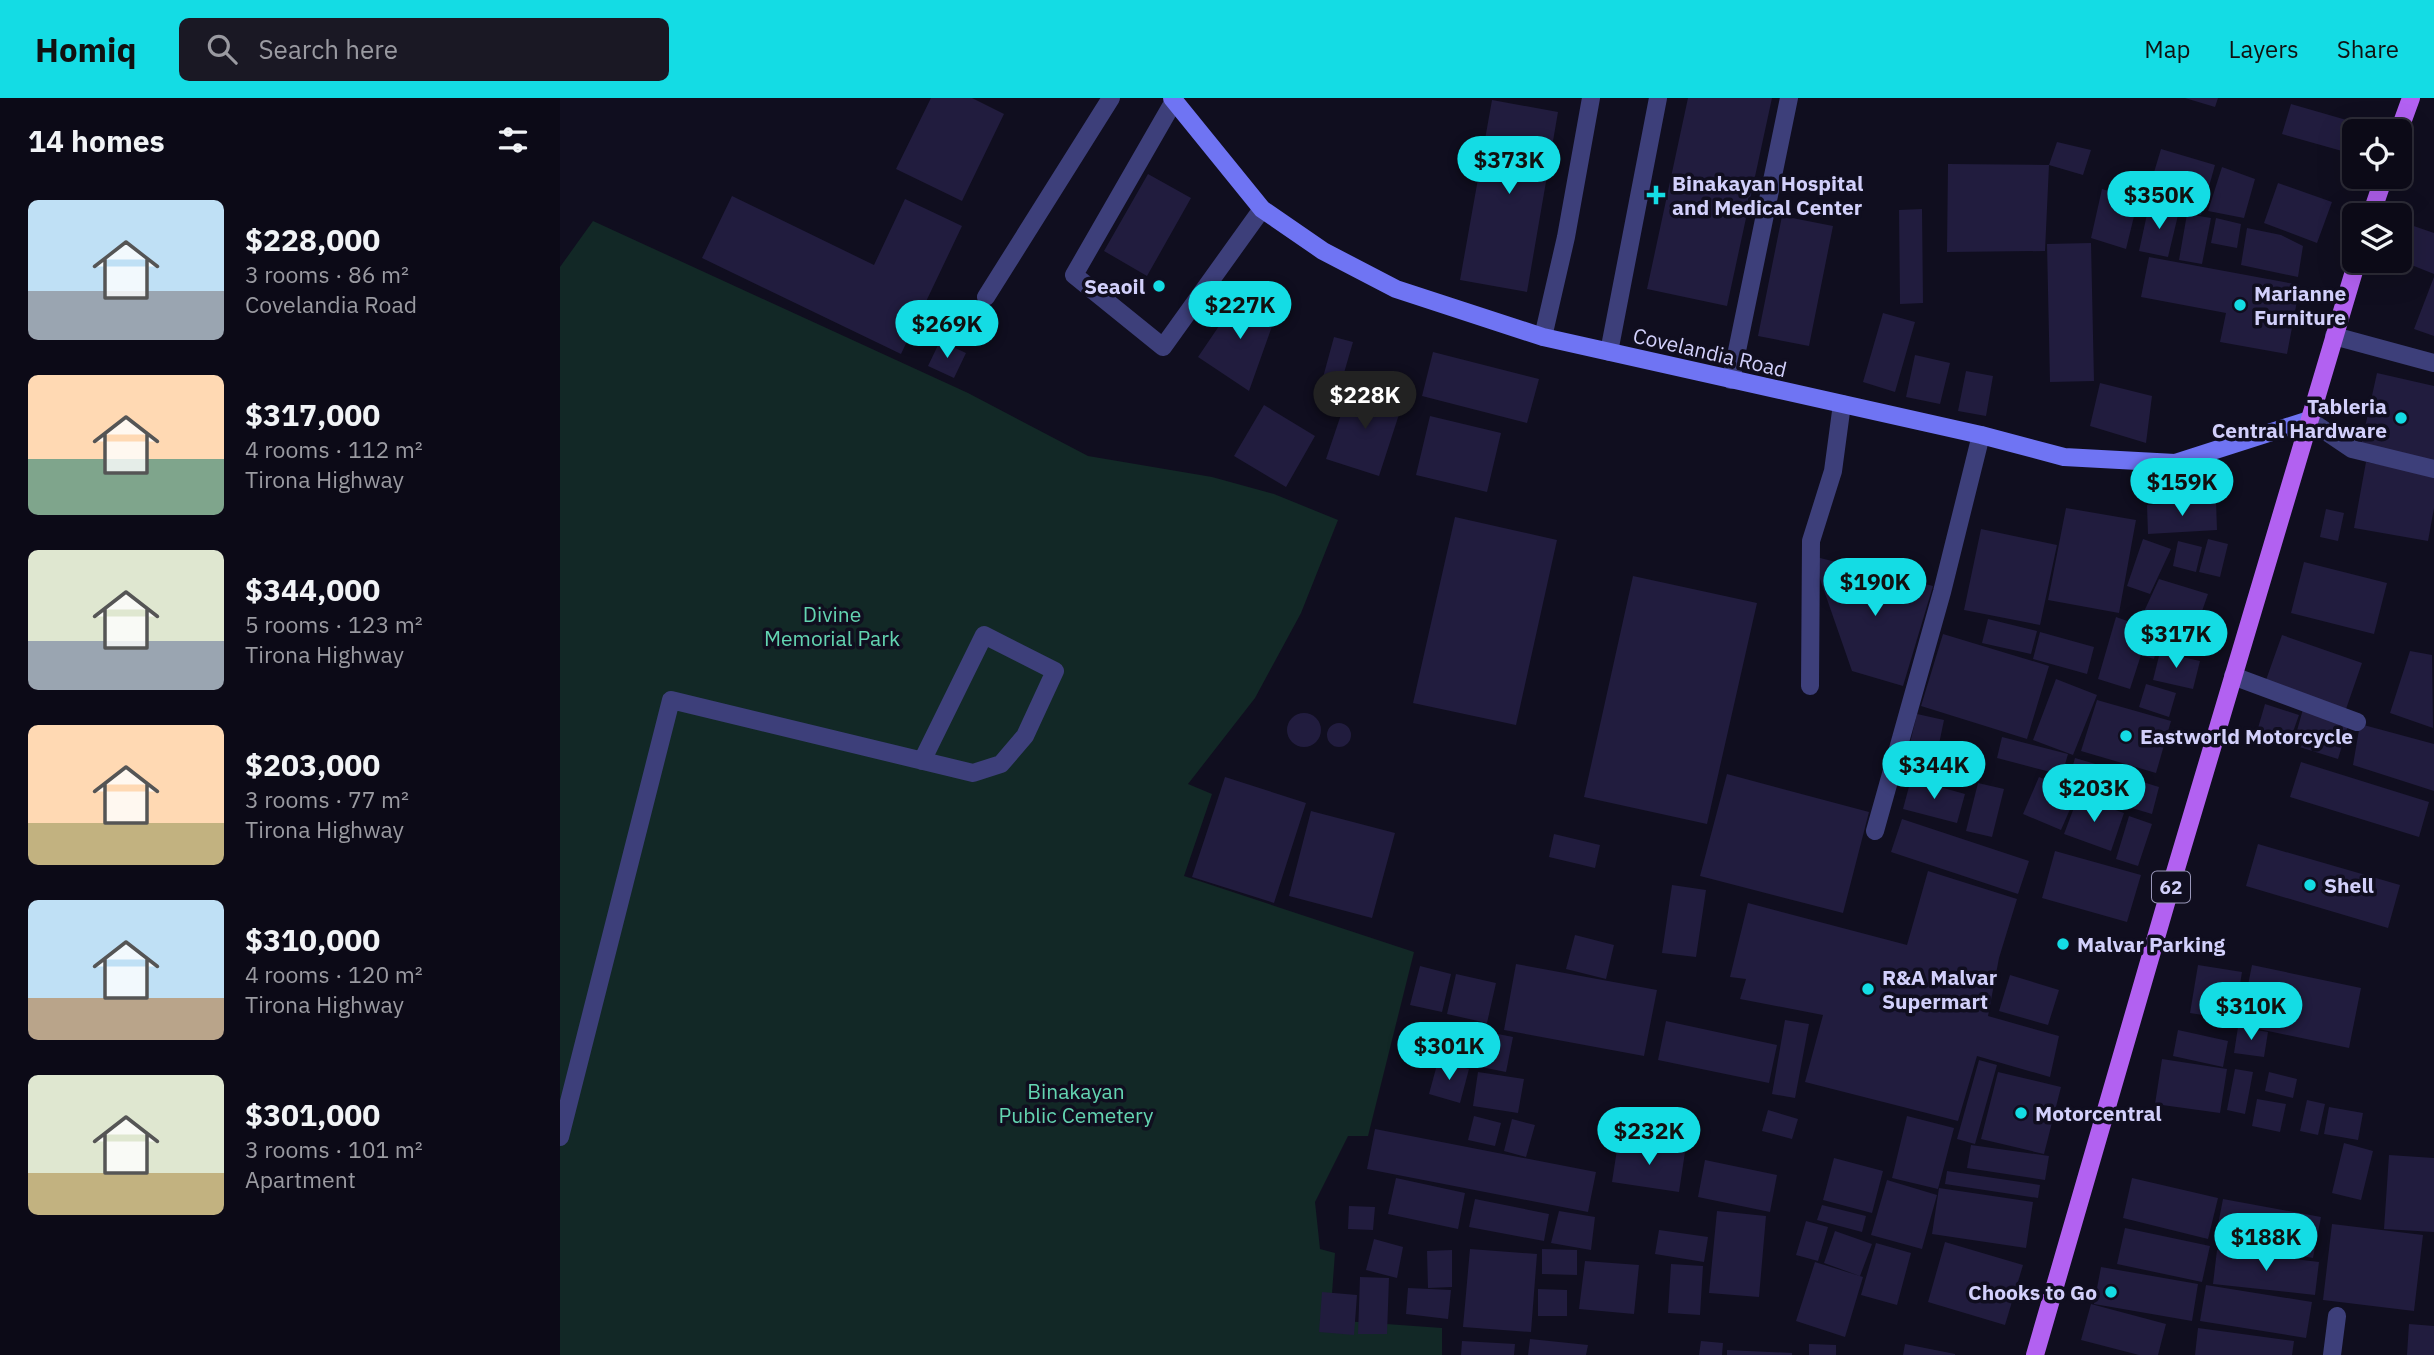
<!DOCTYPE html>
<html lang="en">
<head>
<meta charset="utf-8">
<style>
  :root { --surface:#0c0a17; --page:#1a1824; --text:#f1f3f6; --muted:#9a9aa1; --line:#2c2b36; --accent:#14dce4 }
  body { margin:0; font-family:"IBM Plex Sans",sans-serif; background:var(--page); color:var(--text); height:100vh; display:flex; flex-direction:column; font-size:26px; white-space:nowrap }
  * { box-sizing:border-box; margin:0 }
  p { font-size:23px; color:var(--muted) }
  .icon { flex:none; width:38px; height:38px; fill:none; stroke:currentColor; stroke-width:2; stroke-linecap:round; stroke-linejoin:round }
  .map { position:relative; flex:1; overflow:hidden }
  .side { display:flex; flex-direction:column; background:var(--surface); width:560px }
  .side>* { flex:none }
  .controls { position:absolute; left:1782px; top:21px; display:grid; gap:14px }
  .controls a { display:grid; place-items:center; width:70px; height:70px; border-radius:10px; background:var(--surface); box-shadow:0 7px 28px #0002,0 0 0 2px var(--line); font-size:35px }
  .price { position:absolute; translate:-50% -60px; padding:0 16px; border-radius:24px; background:var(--accent); color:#111; font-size:23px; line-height:46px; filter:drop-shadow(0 2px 4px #0008) }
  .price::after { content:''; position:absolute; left:50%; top:42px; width:21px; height:16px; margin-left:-10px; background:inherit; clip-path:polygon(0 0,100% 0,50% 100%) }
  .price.current { background:#222; color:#fff }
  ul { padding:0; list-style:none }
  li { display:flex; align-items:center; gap:21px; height:175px; padding:0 28px }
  li span { display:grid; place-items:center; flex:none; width:196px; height:140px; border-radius:10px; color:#555 }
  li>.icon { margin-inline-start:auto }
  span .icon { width:84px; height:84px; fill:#fffc; stroke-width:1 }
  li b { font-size:30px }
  h2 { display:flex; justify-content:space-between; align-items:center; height:84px; padding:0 28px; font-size:30px }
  header { display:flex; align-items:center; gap:42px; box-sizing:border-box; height:98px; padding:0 35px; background:var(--accent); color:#111 }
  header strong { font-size:33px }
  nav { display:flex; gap:38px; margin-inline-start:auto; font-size:24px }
  .search { width:490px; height:63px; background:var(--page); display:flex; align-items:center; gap:18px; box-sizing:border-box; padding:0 24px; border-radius:10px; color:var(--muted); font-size:26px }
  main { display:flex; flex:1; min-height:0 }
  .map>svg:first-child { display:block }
</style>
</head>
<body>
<header>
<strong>Homiq</strong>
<div class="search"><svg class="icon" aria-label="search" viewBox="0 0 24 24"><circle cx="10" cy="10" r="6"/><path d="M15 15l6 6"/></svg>Search here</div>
<nav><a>Map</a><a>Layers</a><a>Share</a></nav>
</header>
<main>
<section class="side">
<h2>14 homes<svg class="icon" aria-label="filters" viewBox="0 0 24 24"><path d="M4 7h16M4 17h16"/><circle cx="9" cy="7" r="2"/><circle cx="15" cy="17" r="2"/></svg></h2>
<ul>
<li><span style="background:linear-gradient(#bfe0f5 65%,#9aa5b1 0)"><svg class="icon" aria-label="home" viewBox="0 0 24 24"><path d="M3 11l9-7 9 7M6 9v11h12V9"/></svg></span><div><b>$228,000</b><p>3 rooms · 86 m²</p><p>Covelandia Road</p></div></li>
<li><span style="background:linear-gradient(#ffd9b3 60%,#7fa58c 0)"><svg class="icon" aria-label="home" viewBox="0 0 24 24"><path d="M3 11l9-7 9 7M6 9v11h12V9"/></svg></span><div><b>$317,000</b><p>4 rooms · 112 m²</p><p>Tirona Highway</p></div></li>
<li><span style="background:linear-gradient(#dfe7d0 65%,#9aa5b1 0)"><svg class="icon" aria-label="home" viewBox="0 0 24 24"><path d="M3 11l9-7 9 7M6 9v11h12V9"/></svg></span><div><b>$344,000</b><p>5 rooms · 123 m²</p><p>Tirona Highway</p></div></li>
<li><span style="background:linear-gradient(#ffd9b3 70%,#c2b280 0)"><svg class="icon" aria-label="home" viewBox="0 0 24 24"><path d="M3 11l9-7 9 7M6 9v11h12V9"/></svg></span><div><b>$203,000</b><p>3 rooms · 77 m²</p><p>Tirona Highway</p></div></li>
<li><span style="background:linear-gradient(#bfe0f5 70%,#b9a48a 0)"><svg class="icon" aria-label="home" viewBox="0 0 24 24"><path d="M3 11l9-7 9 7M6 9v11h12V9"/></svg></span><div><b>$310,000</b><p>4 rooms · 120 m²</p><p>Tirona Highway</p></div></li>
<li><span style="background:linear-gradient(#dfe7d0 70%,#c2b280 0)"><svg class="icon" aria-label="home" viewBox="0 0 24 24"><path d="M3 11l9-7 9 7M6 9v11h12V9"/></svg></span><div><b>$301,000</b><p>3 rooms · 101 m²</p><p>Apartment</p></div></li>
</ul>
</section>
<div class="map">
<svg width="1874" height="1257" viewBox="0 0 1874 1257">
  <rect width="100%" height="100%" fill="#100e1f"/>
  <path fill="#122826" d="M33 123 408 295 528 358 652 379 714 396 778 422 741 515 695 600 628 686 652 696 624 778 854 854 808 1038H788L755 1104 760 1151 775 1155 770 1222 882 1230V1257H0V169Z"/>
  <path fill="#211c3e" d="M371 0H412L444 16 402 103 336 71Z
    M1128 0H1212L1167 208 1087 191Z
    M1625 0H1658L1655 9Z
    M932 2 998 14 967 194 900 182Z
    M1731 6 1790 23 1782 53 1722 36Z
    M1497 44 1531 52 1523 77 1489 67Z
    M1601 51 1655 67 1641 117 1586 101Z
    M1388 66 1489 67 1485 153 1387 154Z
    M1662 69 1695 81 1684 120 1648 113Z
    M588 76 631 100 587 178 544 153Z
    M1718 85 1772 104 1757 145 1704 125Z
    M1542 91 1578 102 1566 151 1531 140Z
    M172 98 314 167 345 101 402 128 341 256 142 160Z
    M1589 107 1619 113 1608 159 1579 153Z
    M1362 111 1363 205 1340 206 1339 112Z
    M1627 116 1651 120 1642 166 1619 162Z
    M1222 118 1273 128 1249 248 1198 238Z
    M1656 120 1681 126 1677 150 1651 145Z
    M1845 125 1874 135V176L1839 162V143Z
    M1687 130 1721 137 1743 148 1738 179 1681 167Z
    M1531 145 1534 283 1490 284 1487 146Z
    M1589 159 1740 187 1727 256 1660 244 1666 215 1581 199Z
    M1874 179V238L1854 231Z
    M682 194 716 217 689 293 638 259Z
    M1323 215 1355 224 1335 294 1303 284Z
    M774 239 793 244 777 299 759 294Z
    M380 243 406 255 394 280 368 268Z
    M873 254 979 281 967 325 862 298Z
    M1355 257 1390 265 1380 306 1346 299Z
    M1406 273 1433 278 1426 318 1398 313Z
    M1817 275 1874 288V368L1800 352Z
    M1540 285 1592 298 1586 345 1530 328Z
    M791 287 843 304 819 378 766 361Z
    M704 307 755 338 726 389 674 358Z
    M870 318 941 335 927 394 856 377Z
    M1806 364 1874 377V410L1868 443 1794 430Z
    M1656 403 1657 432 1588 436 1587 407Z
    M1506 410 1576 422 1559 515 1488 502Z
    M1766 411 1784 415 1778 443 1760 439Z
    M895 419 997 442 956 627 853 605Z
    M1421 431 1497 447 1480 527 1404 512Z
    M1583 441 1611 451 1590 496 1567 488Z
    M1648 441 1668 446 1660 479 1639 474Z
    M1618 443 1642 449 1636 474 1613 468Z
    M1252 458 1373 488 1343 588 1292 573Z
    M1744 464 1827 485 1814 536 1731 515Z
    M1073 478 1197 505 1147 726 1024 699Z
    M1599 481 1648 496 1633 539 1581 520Z
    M1556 519 1601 535 1594 561 1581 557 1570 591 1538 581Z
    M1428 521 1477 533 1471 556 1422 545Z
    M1480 534 1534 549 1527 576 1473 561Z
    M1383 536 1489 568 1467 641 1361 608Z
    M1722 537 1802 565 1786 611 1706 582Z
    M1850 553 1872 557 1873 630 1830 615Z
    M1600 554 1640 563 1633 591 1593 582Z
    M1496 581 1537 597 1513 657 1473 642Z
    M1586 586 1616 595 1609 619 1579 609Z
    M1537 602 1611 623 1596 675 1521 653Z
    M1705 606 1739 617 1728 648 1696 637Z
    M1743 611 1789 625 1778 661 1733 647Z
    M727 632a17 17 0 1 1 34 0a17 17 0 1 1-34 0Z
    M1357 616 1384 622 1378 651 1350 645Z
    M767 637a12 12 0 1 1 24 0a12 12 0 1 1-24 0Z
    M1800 626 1874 646V693L1793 667Z
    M1442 639 1508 656 1502 677 1437 660Z
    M1515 660 1566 675 1557 703 1507 688Z
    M1741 664 1869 704 1859 739 1730 699Z
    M1167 676 1309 714 1283 815 1140 778Z
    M665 679 746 705 714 805 632 779Z
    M1479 679 1517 695 1501 732 1463 716Z
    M1351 681 1405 696 1397 725 1343 711Z
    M1573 681 1599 689 1592 716 1565 708Z
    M1418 685 1444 691 1432 739 1406 733Z
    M1518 699 1564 715 1551 753 1504 736Z
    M751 713 835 735 812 820 729 798Z
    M1569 718 1592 726 1578 768 1556 761Z
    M1342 721 1469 763 1458 796 1331 754Z
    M994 736 1040 747 1035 770 989 759Z
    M1698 746 1840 787 1828 830 1686 788Z
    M1495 753 1581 777 1567 824 1482 800Z
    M1368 773 1457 801 1439 860 1428 918 1499 938 1490 979 1417 958 1398 1023 1245 984 1263 917 1180 901 1186 881 1170 879 1188 805 1347 847Z
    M1112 787 1146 792 1136 859 1102 855Z
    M1015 837 1054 847 1046 881 1006 871Z
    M956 866 1097 892 1084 958 944 932Z
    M1638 867 1682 874 1674 922 1630 915Z
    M1692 867 1801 890 1789 950 1680 927Z
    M860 868 891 876 882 914 850 907Z
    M896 876 936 885 927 925 887 916Z
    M1450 877 1499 892 1488 927 1439 913Z
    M1225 922 1249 926 1235 1000 1212 996Z
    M1106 923 1217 947 1209 985 1098 962Z
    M889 926 925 934 917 968 881 960Z
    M1678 929 1708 934 1704 959 1674 955Z
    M1618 932 1668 943 1663 969 1613 958Z
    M928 934 953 939 946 974 921 969Z
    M1602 961 1667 971 1660 1015 1595 1006Z
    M1419 962 1437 967 1415 1046 1397 1041Z
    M878 963 909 971 900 1005 869 996Z
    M1675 971 1693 974 1685 1016 1667 1012Z
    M918 974 964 981 958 1015 913 1008Z
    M1438 974 1501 989 1484 1056 1421 1041Z
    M1709 974 1737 981 1733 1000 1705 993Z
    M1697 1001 1726 1006 1720 1034 1692 1028Z
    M1747 1002 1765 1006 1758 1037 1740 1033Z
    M1769 1009 1803 1015 1798 1042 1764 1036Z
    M1208 1012 1238 1021 1232 1041 1202 1033Z
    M914 1018 941 1025 935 1048 908 1042Z
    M1347 1018 1394 1030 1378 1091 1332 1080Z
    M952 1021 975 1027 966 1059 944 1053Z
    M815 1031 1036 1074 1028 1114 807 1071Z
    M1058 1045 1125 1054 1119 1094 1052 1084Z
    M1784 1045 1813 1053 1801 1102 1772 1095Z
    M1411 1047 1489 1058 1485 1082 1407 1070Z
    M1829 1057 1874 1060V1134L1824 1131Z
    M1274 1060 1323 1073 1312 1115 1263 1102Z
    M1145 1062 1217 1077 1210 1114 1138 1099Z
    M1387 1073 1480 1087 1478 1100 1385 1086Z
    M836 1080 905 1095 898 1131 828 1116Z
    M1572 1080 1658 1100 1648 1141 1563 1120Z
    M1327 1082 1377 1097 1362 1151 1311 1137Z
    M1379 1090 1473 1104 1466 1150 1372 1136Z
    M915 1101 989 1116 984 1143 909 1129Z
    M1663 1101 1761 1119 1753 1160 1655 1142Z
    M1262 1107 1306 1118 1302 1134 1257 1122Z
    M789 1108 815 1109 813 1132 788 1131Z
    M999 1113 1035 1119 1031 1152 991 1145Z
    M1157 1113 1206 1118 1199 1199 1149 1195Z
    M1246 1123 1268 1129 1258 1163 1236 1157Z
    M1772 1126 1863 1137 1854 1213 1763 1202Z
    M1565 1130 1650 1148 1642 1184 1557 1166Z
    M1099 1132 1148 1139 1144 1164 1095 1156Z
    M1275 1133 1312 1146 1300 1178 1264 1165Z
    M814 1141 843 1149 837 1180 806 1172Z
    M1385 1144 1463 1167 1445 1227 1368 1204Z
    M1316 1145 1351 1155 1337 1207 1301 1197Z
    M910 1151 977 1156 971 1234 903 1229Z
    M982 1151 1017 1152V1177L982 1176Z
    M892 1152V1189L868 1190 867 1153Z
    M1657 1152 1759 1164 1755 1197 1653 1186Z
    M1025 1163 1079 1167 1074 1216 1019 1211Z
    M1255 1164 1303 1179 1285 1239 1236 1223Z
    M1111 1166 1143 1168 1140 1217 1108 1215Z
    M1541 1169 1638 1186 1632 1223 1534 1206Z
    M800 1179 829 1180 827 1236H798Z
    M1646 1187 1752 1204 1746 1240 1640 1223Z
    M848 1190 891 1192 888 1221 846 1216Z
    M978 1191 1007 1192V1218H978Z
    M762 1194 797 1197 794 1237 759 1234Z
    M1531 1206 1606 1226 1598 1257H1579L1521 1242Z
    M1849 1226 1874 1228V1257H1847Z
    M1638 1230 1734 1243 1732 1257H1635Z
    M970 1241 1028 1247 1026 1257H968Z
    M902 1243 955 1246 954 1257H901Z
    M1141 1243 1163 1245 1162 1257H1139Z
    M1249 1246 1276 1247V1257H1249Z
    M1345 1246 1395 1256V1257H1343Z
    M1167 1252 1232 1255V1257H1167Z"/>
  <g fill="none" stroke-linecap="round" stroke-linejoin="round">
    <path stroke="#3d3f7a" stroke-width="18" d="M614 3 514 177 603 249 702 111
      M426 199 551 0
      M983 239 1006 139 1031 0
      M1049 254 1098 0
      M1171 282 1229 0
      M1749 322 1792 351 1874 371
      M1673 578 1797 624
      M1250 588 1251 443 1273 373 1282 306
      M1315 733 1382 494 1421 337
      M0 1039 111 602 413 675 441 666 465 638 495 573 424 537 362 663"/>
    <path stroke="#3d3f7a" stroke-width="18" d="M1774 238 1874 265
      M1772 1257 1777 1218"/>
    <path stroke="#6f74f3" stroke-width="18" d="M612 0 702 111 763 153 836 191 983 239 1421 337 1504 359 1615 365 1749 322"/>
    <path stroke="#b261f1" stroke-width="18" d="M1839 33 1851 0
      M1811 117 1824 79
      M1475 1257 1613 781 1797 163"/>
  </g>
  <g fill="#14dce4" stroke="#100e1f" stroke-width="2.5">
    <path d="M1092.5 86.5h7v7h7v7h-7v7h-7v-7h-7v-7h7z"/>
    <circle cx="599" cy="188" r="7"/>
    <circle cx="1680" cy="207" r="7"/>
    <circle cx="1841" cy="320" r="7"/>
    <circle cx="1566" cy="638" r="7"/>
    <circle cx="1750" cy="787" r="7"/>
    <circle cx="1503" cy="846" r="7"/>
    <circle cx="1308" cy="891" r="7"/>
    <circle cx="1461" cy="1015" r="7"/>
    <circle cx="1551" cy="1194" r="7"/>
  </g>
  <g text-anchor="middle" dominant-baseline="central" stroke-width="7" stroke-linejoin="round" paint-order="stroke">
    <rect fill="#100e1f" stroke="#9896b9" stroke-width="2" x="1592" y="773.5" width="38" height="31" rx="5"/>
    <g font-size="19" font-weight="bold" fill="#d2d0fb">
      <text x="1611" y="789">62</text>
    </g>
    <g font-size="21" font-weight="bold" fill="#d2d0fb" stroke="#100e1f" text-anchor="start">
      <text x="1112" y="85">Binakayan Hospital<tspan x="1112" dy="24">and Medical Center</tspan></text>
      <text x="585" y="188" text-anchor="end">Seaoil</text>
      <text x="1694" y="195">Marianne<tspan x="1694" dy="24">Furniture</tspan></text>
      <text x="1827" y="308" text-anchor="end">Tableria<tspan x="1827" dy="24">Central Hardware</tspan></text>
      <text x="1580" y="638">Eastworld Motorcycle</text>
      <text x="1764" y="787">Shell</text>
      <text x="1517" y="846">Malvar Parking</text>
      <text x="1322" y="879">R&amp;A Malvar<tspan x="1322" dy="24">Supermart</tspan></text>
      <text x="1475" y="1015">Motorcentral</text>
      <text x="1537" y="1194" text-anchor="end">Chooks to Go</text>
    </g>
    <g font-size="21" fill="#d2d0fb" stroke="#100e1f">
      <text transform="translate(1150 254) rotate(13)">Covelandia Road</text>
    </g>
    <g font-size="21" fill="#63d4b1" stroke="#100e1f">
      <text x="272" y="516">Divine<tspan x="272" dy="24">Memorial Park</tspan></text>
      <text x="516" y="993">Binakayan<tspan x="516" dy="24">Public Cemetery</tspan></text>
    </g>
  </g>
</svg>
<div class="controls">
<a><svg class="icon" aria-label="locate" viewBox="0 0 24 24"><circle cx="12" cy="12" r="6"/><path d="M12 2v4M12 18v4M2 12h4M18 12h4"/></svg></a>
<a><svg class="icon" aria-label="layers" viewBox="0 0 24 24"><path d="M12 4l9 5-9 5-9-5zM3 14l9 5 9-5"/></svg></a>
</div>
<b class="price" style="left:949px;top:98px">$373K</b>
<b class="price" style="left:1599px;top:133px">$350K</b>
<b class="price" style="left:680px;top:243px">$227K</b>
<b class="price" style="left:387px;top:262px">$269K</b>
<b class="price current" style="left:805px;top:333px">$228K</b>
<b class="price" style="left:1622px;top:420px">$159K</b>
<b class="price" style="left:1315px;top:520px">$190K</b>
<b class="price" style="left:1616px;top:572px">$317K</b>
<b class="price" style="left:1374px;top:703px">$344K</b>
<b class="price" style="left:1534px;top:726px">$203K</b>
<b class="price" style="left:1691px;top:944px">$310K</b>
<b class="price" style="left:889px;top:984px">$301K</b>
<b class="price" style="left:1089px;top:1069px">$232K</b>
<b class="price" style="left:1706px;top:1175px">$188K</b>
</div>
</main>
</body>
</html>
